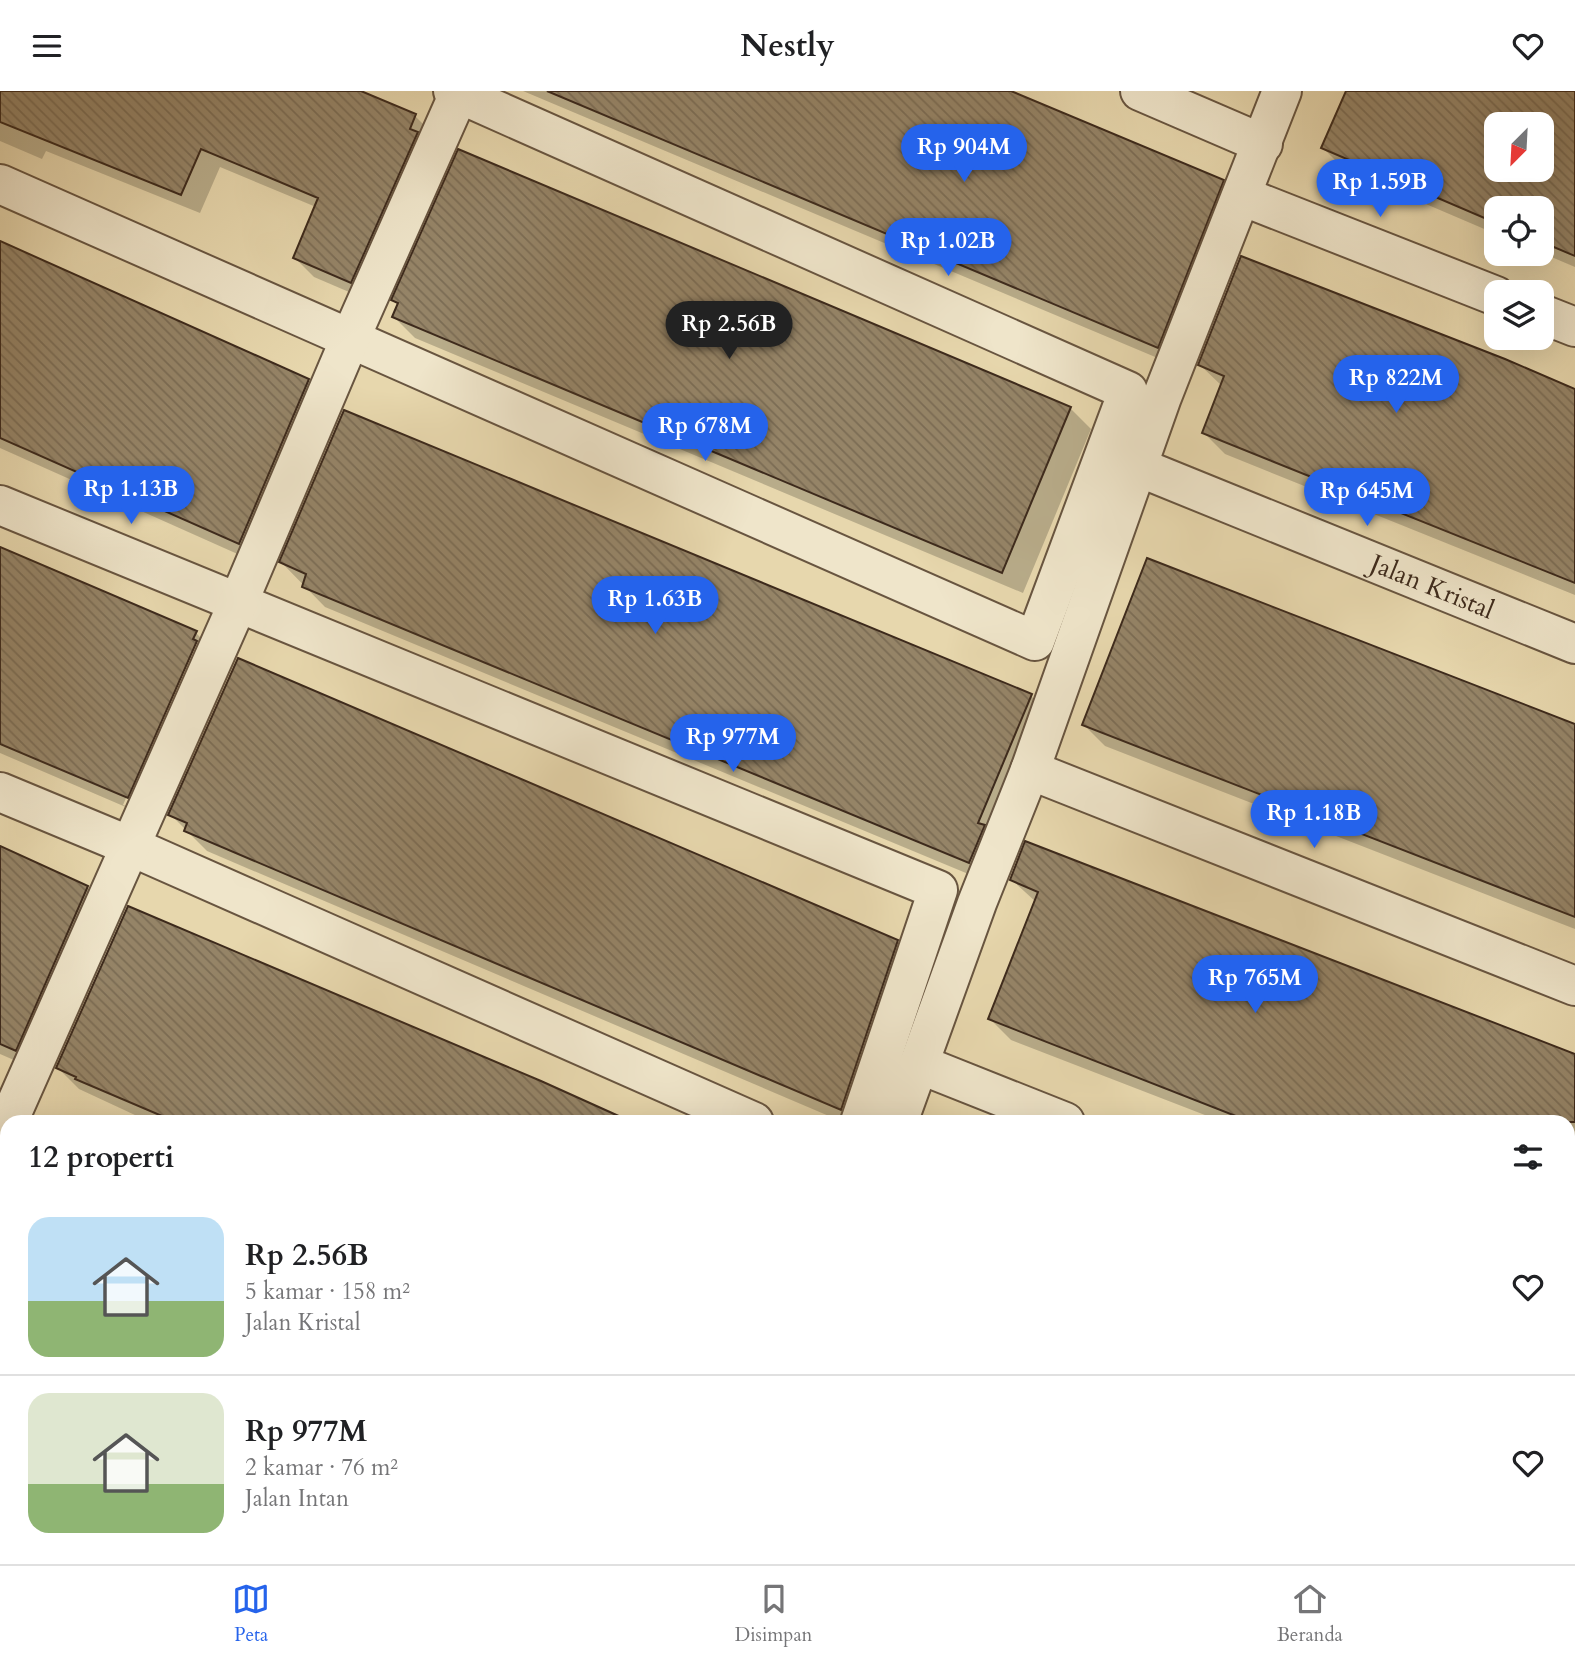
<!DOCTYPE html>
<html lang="id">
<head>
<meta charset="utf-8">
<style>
  :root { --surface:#fff; --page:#f6f6f6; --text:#202124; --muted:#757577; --line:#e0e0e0; --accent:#2563eb }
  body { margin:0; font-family:Cardo,serif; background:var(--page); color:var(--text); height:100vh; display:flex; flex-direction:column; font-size:26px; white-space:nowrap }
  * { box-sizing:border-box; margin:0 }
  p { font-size:23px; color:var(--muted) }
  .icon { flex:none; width:38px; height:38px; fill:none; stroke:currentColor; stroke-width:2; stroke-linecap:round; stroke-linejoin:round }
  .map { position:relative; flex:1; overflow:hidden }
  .details { position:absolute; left:0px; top:1024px; width:1575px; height:450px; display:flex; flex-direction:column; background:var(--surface); border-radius:21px 21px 0 0; box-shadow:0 7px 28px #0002 }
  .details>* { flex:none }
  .needle { width:46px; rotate:204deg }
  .buttons { position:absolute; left:1484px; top:21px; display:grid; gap:14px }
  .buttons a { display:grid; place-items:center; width:70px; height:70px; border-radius:14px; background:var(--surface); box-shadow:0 7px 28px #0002; font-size:35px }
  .price { position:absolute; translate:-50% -60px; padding:0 16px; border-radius:24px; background:var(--accent); color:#fff; font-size:23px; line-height:46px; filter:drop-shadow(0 2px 4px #0008) }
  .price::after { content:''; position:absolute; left:50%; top:42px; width:21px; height:16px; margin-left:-10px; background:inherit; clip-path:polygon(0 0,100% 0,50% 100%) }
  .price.on { background:#222; color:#fff }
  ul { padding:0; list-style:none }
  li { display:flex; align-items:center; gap:21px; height:175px; padding:0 28px }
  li+li { border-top:2px solid var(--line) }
  li span { display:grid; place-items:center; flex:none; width:196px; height:140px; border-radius:21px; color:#555 }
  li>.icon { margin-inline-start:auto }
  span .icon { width:84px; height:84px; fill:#fffc; stroke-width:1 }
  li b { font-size:30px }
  h2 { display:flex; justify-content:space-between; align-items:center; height:84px; padding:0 28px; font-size:30px }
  header { display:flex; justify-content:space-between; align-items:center; height:91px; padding:0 28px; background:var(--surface); font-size:32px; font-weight:700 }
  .dock { display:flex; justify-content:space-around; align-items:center; height:98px; border-top:2px solid var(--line); background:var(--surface); font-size:19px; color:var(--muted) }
  .dock a { display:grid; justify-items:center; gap:4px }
  .dock .on { color:var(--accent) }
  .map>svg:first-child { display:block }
</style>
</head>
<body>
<header><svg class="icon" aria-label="menu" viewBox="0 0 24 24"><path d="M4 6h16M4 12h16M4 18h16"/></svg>Nestly<svg class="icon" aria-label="heart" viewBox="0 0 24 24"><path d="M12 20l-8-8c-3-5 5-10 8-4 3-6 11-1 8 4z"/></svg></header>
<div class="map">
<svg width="1575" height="1473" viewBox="0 0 1575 1473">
  <defs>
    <pattern id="building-back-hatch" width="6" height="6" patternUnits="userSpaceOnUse" patternTransform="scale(1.75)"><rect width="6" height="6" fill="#958467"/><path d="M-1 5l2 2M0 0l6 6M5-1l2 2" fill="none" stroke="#7b6c54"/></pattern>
  </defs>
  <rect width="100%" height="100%" fill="#e7d7ad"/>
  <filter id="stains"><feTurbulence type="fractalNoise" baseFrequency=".00286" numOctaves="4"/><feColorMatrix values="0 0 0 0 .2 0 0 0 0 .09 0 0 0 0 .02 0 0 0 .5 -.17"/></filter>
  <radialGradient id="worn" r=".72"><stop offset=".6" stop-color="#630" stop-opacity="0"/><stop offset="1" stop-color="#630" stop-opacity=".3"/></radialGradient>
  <path fill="#0003" fill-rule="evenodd" d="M0 0H358L415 25 434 44 370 210 314 186 295 167 316 116 220 76 200 122 46 60 42 68 0 50Z
    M523 0H1006L1223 91 1243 111 1179 276Z
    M1348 0H1575V176L1542 162V117H1496V143L1344 78 1323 57ZM1496 33H1542V79H1496Z
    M0 152 308 289 329 310 260 473 0 357Z
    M393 209 1070 317 1091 338 1023 502 415 247 394 226 399 215Z
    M1200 274 1575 299V504L1225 363 1204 342 1222 295Z
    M0 457 196 542 217 563 149 726 0 662ZM195 551H199L126 715 123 714Z
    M281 471 1031 605 1052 626 990 792 325 516Z
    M1084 634 1575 635V838L1105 655Z
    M170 723 897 850 918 871 843 1031 207 760Z
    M0 757 87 796 108 817 37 979 0 963Z
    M1012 789 1575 966V1167L1568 1165V1031H1223L1011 949 990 928 1036 811Z
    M58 977 629 1031H150L79 998Z
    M7 1288V1311L0 1304Z
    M0 1456 7 1458V1466H28L44 1473H0Z
    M1575 1456V1473H1562L1564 1469 1569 1471Z
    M364 1466H702L700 1473H380Z
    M1291 1466H1475L1472 1473H1306Z"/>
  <path fill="url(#building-back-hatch)" stroke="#3d2a1c" stroke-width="2" fill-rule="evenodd" d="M0 0H361L416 23 410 38 418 41 351 192 293 167 318 107 201 58 181 104 0 31Z
    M547 0H1011L1224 89 1158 257Z
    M1346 0H1575V165L1542 151V117H1496V132L1321 57ZM1496 33H1542V79H1496Z
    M458 58 1071 316 1002 482 392 226 398 212 391 209Z
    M0 150 309 288 239 453 0 347Z
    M1241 165 1505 268 1575 298V492L1202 342 1224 285 1198 274Z
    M344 319 1032 603 978 732 985 734 969 772 302 496 306 483 279 471Z
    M0 456 197 540 193 548 197 550 128 707 0 653Z
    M1147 467 1575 633V826L1082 634Z
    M238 567 898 849 841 1019 184 740 187 732 168 724Z
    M1025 750 1575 963V1031H1251L988 928 1038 801 1010 789Z
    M0 755 88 795 16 960 0 953Z
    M128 815 541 990 632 1031H176L75 988 76 986 56 977Z"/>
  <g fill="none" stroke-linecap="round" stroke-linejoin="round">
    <defs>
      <g id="minor">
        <path d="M1140 0 1263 53"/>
        <path d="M0 93 1035 550 1128 300 453 0"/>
        <path d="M1242 105 1496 205"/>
        <path d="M1542 223 1575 236"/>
        <path id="s1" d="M1136 375 1575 553"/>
        <path d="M0 414 938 799 860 1031"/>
        <path d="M1030 679 1575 895"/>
        <path d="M0 701 130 755 754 1031"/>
        <path d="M919 973 1065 1031"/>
        <path d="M8 1031 238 512 350 248 460 0"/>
        <path d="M898 1031 977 812 1030 679 1162 306 1282 0"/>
        <path d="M0 1093 7 1077"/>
        <path d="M0 1220 7 1204"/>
        <path d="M1568 1234 1575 1237"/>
        <path d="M1568 1316 1575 1297"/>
        <path d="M0 1378 7 1380"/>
        <path d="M222 1466 238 1473"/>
        <path d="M769 1466 784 1473"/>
        <path d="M995 1466 1010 1473"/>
        <path d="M1172 1466 1187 1473"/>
        <path d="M738 1473 741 1466"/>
        <path d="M1508 1473 1511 1466"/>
      </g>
    </defs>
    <use href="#minor" stroke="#685540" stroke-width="42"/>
    <use href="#minor" stroke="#efe5ca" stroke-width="38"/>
  </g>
  <g text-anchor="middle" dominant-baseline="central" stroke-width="7" stroke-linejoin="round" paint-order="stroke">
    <g font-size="26" fill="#3d2a1c" stroke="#efe5ca">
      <text stroke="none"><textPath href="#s1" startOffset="320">Jalan Kristal</textPath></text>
    </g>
  </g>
  <rect width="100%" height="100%" filter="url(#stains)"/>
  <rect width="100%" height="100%" fill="url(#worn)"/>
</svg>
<div class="buttons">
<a><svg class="needle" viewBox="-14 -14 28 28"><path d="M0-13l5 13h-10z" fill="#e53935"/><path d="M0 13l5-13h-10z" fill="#757577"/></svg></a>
<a><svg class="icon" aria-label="locate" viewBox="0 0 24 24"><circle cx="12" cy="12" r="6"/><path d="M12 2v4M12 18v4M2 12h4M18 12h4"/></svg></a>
<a><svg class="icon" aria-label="layers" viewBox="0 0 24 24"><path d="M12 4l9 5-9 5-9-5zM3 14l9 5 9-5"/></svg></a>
</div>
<b class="price" style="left:964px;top:93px">Rp 904M</b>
<b class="price" style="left:1380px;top:128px">Rp 1.59B</b>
<b class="price" style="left:948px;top:187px">Rp 1.02B</b>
<b class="price on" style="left:729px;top:270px">Rp 2.56B</b>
<b class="price" style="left:1396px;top:324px">Rp 822M</b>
<b class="price" style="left:705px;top:372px">Rp 678M</b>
<b class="price" style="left:131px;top:435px">Rp 1.13B</b>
<b class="price" style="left:1367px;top:437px">Rp 645M</b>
<b class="price" style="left:655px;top:545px">Rp 1.63B</b>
<b class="price" style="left:733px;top:683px">Rp 977M</b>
<b class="price" style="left:1314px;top:759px">Rp 1.18B</b>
<b class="price" style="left:1255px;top:924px">Rp 765M</b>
<section class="details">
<h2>12 properti<svg class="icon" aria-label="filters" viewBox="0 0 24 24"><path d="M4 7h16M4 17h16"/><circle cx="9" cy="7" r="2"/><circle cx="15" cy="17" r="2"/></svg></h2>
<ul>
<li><span style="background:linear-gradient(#bfe0f5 60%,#8fb573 0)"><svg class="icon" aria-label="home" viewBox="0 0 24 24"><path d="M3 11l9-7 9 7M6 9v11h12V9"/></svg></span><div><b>Rp 2.56B</b><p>5 kamar · 158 m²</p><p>Jalan Kristal</p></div><svg class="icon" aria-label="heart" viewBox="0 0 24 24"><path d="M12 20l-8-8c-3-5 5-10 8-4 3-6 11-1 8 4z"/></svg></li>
<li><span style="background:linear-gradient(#dfe7d0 65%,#8fb573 0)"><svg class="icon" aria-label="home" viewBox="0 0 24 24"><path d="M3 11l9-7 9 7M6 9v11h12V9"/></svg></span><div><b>Rp 977M</b><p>2 kamar · 76 m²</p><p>Jalan Intan</p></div><svg class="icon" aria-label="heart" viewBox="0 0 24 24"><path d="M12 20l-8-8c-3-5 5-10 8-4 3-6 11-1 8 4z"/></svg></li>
</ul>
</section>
</div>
<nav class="dock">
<a class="on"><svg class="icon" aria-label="map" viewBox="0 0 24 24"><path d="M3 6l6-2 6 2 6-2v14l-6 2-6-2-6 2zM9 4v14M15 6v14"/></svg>Peta</a>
<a><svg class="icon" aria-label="saved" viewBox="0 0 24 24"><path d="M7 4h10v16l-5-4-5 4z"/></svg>Disimpan</a>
<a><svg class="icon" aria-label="home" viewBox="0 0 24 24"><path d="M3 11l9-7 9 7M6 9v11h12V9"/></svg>Beranda</a>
</nav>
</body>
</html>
